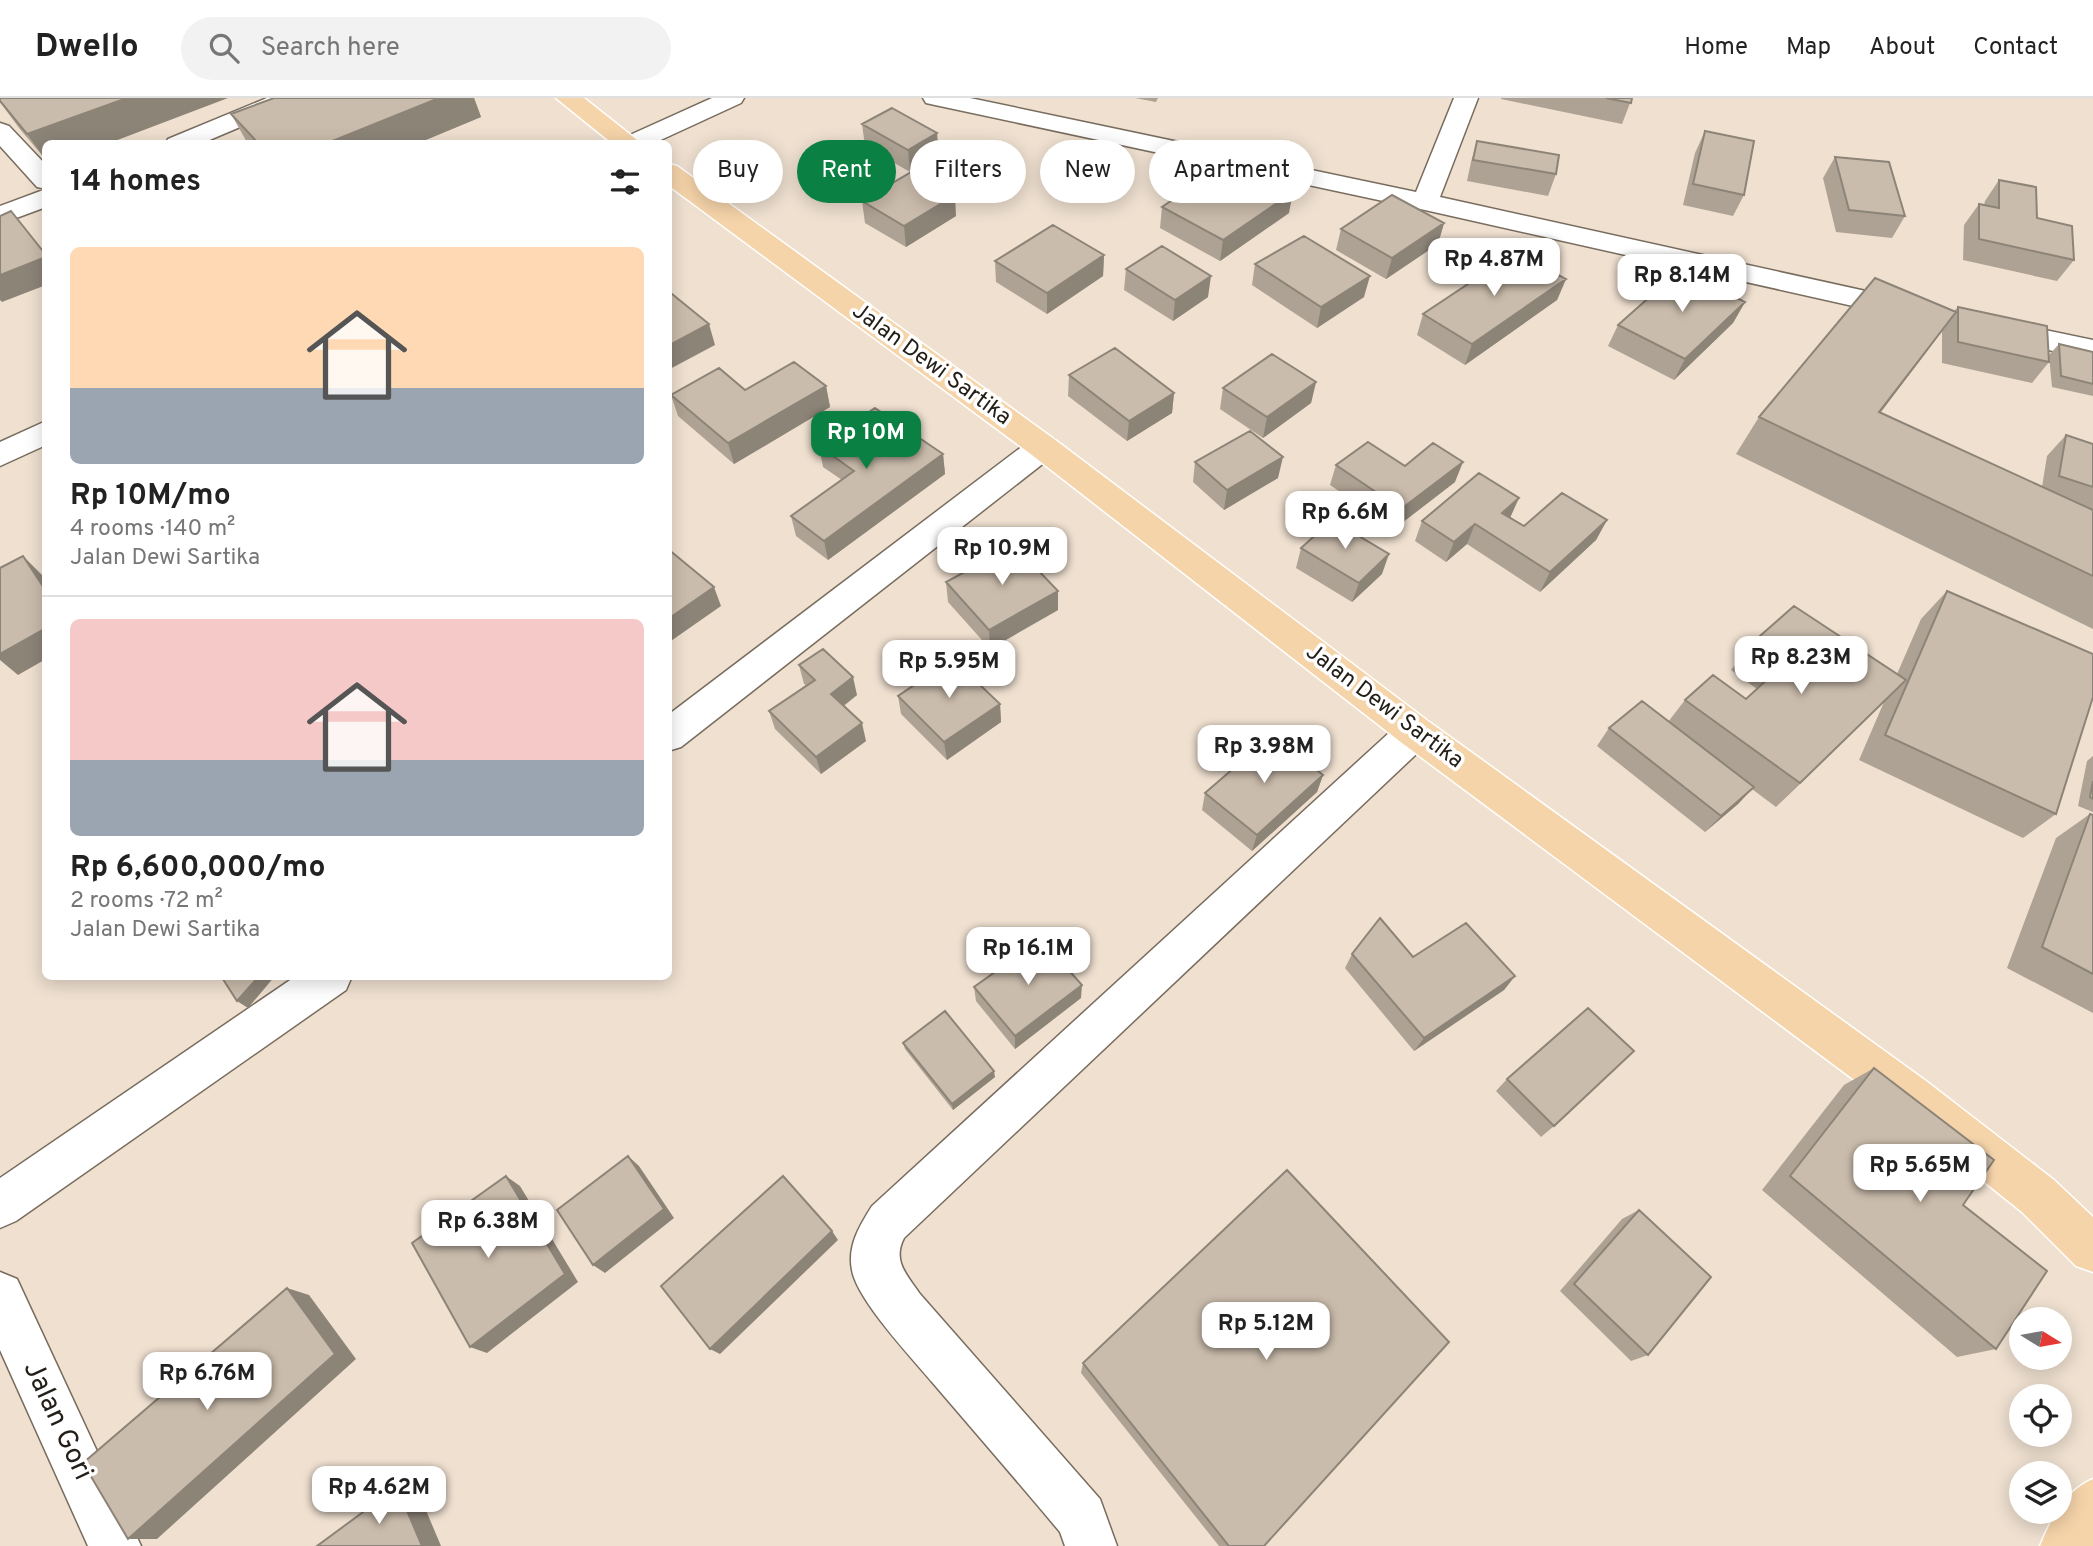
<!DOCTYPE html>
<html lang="en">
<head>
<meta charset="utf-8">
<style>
  :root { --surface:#fff; --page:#f2f2f2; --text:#222; --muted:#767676; --line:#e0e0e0; --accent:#0b8043 }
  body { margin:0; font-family:Overpass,sans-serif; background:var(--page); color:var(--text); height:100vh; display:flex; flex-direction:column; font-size:26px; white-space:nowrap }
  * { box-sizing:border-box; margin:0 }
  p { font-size:23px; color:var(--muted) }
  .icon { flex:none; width:38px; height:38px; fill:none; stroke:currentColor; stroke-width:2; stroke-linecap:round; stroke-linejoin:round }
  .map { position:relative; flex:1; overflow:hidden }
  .panel { position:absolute; left:42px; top:42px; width:630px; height:840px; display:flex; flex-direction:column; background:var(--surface); border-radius:10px; box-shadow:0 4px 18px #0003 }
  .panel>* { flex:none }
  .banner { position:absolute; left:693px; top:42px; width:665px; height:63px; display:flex; gap:14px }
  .needle { width:46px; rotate:101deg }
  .controls { position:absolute; left:2009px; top:1209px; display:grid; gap:14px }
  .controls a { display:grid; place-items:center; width:63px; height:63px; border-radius:50%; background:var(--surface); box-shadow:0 4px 18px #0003; font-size:35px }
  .price { position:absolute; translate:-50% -60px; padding:0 16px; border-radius:14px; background:#fff; color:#222; font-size:23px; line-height:46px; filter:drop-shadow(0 2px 4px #0008) }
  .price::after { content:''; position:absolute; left:50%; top:42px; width:21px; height:16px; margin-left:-10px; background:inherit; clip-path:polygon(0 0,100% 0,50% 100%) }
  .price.active { background:var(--accent); color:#fff }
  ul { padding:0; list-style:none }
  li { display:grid; align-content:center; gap:14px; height:371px; padding:0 28px }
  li+li { border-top:2px solid var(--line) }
  li span { display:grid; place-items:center; height:217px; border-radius:10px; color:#555 }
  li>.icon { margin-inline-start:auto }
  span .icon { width:126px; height:126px; fill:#fffc; stroke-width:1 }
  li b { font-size:30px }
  h2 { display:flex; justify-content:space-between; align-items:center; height:84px; padding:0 28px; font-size:30px }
  .chip { padding:0 24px; border-radius:32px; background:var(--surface); box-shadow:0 4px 18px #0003; font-size:24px; line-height:63px }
  .chip.active { background:var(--accent); color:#fff }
  header { display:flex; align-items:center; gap:42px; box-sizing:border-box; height:98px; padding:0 35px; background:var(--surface); border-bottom:2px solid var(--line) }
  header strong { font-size:33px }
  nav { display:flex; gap:38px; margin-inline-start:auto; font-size:24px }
  .search { width:490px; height:63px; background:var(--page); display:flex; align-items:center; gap:18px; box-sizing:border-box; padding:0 24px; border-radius:38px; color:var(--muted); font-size:26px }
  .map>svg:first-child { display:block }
</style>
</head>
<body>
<header>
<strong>Dwello</strong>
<div class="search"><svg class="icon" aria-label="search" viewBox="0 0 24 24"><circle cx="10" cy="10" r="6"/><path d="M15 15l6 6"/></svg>Search here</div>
<nav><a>Home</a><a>Map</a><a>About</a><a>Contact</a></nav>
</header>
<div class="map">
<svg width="2093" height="1448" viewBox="0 0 2093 1448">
  <rect width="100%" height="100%" fill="#efe0d0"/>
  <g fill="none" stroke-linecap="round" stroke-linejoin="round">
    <defs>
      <path id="minor" d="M267 0H300L297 5 200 46H165L168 41Z
        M712 0H744L741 5 652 46H618L621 41Z
        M923 0H970L1416 94 1454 0H1478L1440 99 1911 203 1921 206 1925 212 1921 218 1911 221 1425 112 935 7 926 5Z
        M0 25 9 28 46 67V91L37 89 0 48Z
        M46 91V109L0 126V108Z
        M1997 222 2093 242V262L1987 238 1983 231 1987 224Z
        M46 323V347L0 368V344Z
        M1043 338 1054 341 1059 349 1054 357 681 649 668 653V617L1032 341Z
        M1415 619 1428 623 1433 634 1428 645 904 1140C892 1163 907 1177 920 1196L1100 1401 1117 1448H1065L1060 1434C1018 1384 975 1334 932 1284 912 1260 857 1202 852 1172 847 1148 860 1127 872 1108L1402 623Z
        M296 878H352L346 892 16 1123 0 1130V1080Z
        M0 1174 17 1181 141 1448H88L0 1252Z"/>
      <path id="major" d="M556 0H584L642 46H613Z
        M668 66 677 68 1054 341 1428 623 1926 983 2054 1082 2093 1119V1174L2076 1168 2022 1114 1896 1013 1402 645 1032 357 668 87Z
        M2093 1381V1448H2040C2051 1421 2065 1393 2093 1381Z"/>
    </defs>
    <use href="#minor" stroke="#786c5e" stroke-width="3"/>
    <use href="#major" stroke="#fff" stroke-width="3"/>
    <use href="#minor" fill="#fff" fill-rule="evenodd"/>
    <use href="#major" fill="#f6d4aa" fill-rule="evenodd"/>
  </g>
  <path fill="#aea294" d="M274 0H474L481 19 416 46H248L231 16Z
    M1135 0H1158L1156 4Z
    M1501 0H1632L1622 26 1501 1Z
    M0 4 46 46V62L19 30Z
    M862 26 939 57 910 74 865 48Z
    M1705 33 1744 97 1733 118 1683 107 1695 55Z
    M1477 43 1556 76 1548 98 1467 83 1471 64Z
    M1835 59 1905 118 1892 140 1836 134 1823 80Z
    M813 73 886 83 845 105 815 84Z
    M1999 82 2037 120 2074 162 2057 183 1963 162 1964 127 1979 106 1984 107 1985 103Z
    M862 103 956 118 906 149 865 125Z
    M1162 109 1289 115 1220 163 1160 130Z
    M1444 125 1438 146 1386 181 1336 152 1341 131Z
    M1104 157 1103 178 1047 216 996 184 995 163Z
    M1255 166 1364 199 1317 230 1252 187Z
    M1126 171 1208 199 1173 223 1124 192Z
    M1566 181 1557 202 1465 267 1417 237 1423 216Z
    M1745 204 1733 225 1674 282 1608 248 1618 227Z
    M1958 209 2049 264 2032 285 1942 265V233L1880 315 2042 389 2047 358 2066 337 2093 346V531L1736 356 1759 319 1954 213Z
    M2059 246 2093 254V298L2052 289 2049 257Z
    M1069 277 1174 295 1172 315 1127 343 1068 298Z
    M1316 284 1311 305 1263 340 1220 311 1223 290Z
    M826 288 830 309 734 366 678 318 671 297 745 292Z
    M819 348 943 356 945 376 828 462 796 438 791 418 842 382 823 369Z
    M1195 364 1278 380 1224 412 1193 384Z
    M1336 367 1405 368 1455 384 1394 431 1330 387Z
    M1510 419 1524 428 1607 422 1596 442 1540 494 1467 446 1446 464 1415 443 1422 423Z
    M1301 450 1382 476 1352 504 1296 470Z
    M946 484 1058 493V512L990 551 948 504Z
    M1947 493 2056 716 2023 740 1859 662 1884 604 1776 709 1752 691 1738 706 1705 734 1597 648 1609 630 1668 624 1685 602 1746 601 1757 591 1731 572 1752 545 1897 576 1921 521Z
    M799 567 857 597 844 608 866 643 821 676 775 631 769 613 806 587 804 586Z
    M898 598 1000 606 1001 624 947 662 901 616Z
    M2093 658V714L2078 708 2087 663Z
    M1323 677 1317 694 1252 753 1202 712 1205 695Z
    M2090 716 2093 717V915L2007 870 2056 740Z
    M1352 856 1413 859 1515 878 1504 892 1414 953 1345 870Z
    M974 889 1081 900 1015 951 976 903Z
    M903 945 995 979 953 1012 905 951Z
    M1874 970 1963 1107 1996 1251 1957 1259 1762 1092 1844 987Z
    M1507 981 1554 1028 1541 1039 1496 993Z
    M1639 1112 1648 1257 1631 1263 1560 1193 1622 1121Z
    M1083 1265 1264 1448H1219L1081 1275Z"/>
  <path fill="#8d8478" d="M127 0H228L107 46H46V62L27 36Z
    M439 0H474L481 19 416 46H325Z
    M937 35 939 57 910 74 908 52Z
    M885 72 886 83 845 105 843 94Z
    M1293 94 1289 115 1220 163 1223 142Z
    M955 97 956 118 906 149 904 128Z
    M1444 125 1438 146 1386 181 1392 160Z
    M1104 157 1103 178 1047 216V195Z
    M46 159V187L2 204 0 202V177Z
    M1211 178 1208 199 1173 223 1175 202Z
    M1370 178 1364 199 1317 230 1321 209Z
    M1566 181 1557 202 1465 267 1472 246Z
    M1745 204 1733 225 1674 282 1685 261Z
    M1956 214 1928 252 1852 352 1879 314Z
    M709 226 715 247 668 272V248Z
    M1316 284 1311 305 1263 340 1267 319Z
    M826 288 830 309 734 366 728 345Z
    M1174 295 1172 315 1127 343 1129 323Z
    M943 356 945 376 828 462 824 443Z
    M1283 359 1278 380 1224 412 1227 392Z
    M1463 364 1455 384 1394 431 1401 411Z
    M1519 400 1510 420 1502 415Z
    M1607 422 1596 442 1540 494 1550 474Z
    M1475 426 1467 446 1446 464 1454 444Z
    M1389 456 1382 476 1352 504 1359 485Z
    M23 458 46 481V493Z
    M714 489 721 508 668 545V521Z
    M1058 493V512L990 551 989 532Z
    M46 530V561L18 577 0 562V556Z
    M853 579 857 597 835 614 831 596Z
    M1906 582 1880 608 1776 709 1800 685Z
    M1000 606 1001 624 947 662 944 644Z
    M862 625 866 643 821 676 816 659Z
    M1323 677 1317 694 1252 753 1257 737Z
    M1754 689 1738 706 1705 734 1721 718Z
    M259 878H275L248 910 237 903Z
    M1515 878 1504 892 1414 953 1424 940Z
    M1082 887 1081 900 1015 951V938Z
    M994 973 995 979 953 1012 952 1006Z
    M628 1058 639 1068 674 1120 605 1175 593 1167Z
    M506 1078 520 1088 578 1184 487 1255 470 1249Z
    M832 1133 838 1142 720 1256 710 1251Z
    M287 1190 309 1197 356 1261 157 1441H128Z
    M397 1389 417 1391 441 1448H422Z"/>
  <path fill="#cabcac" stroke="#8d8478" stroke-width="2" d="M0 0H127L27 36 0 3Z
    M274 0H439L325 46H259L231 16Z
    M1606 0H1632L1631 5Z
    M892 10 937 35 908 52 862 26Z
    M1705 33 1754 43 1744 97 1693 86Z
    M1477 43 1559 57 1556 76 1473 62Z
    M854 52 885 72 843 94 813 73Z
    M1835 59 1889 64 1905 118 1849 112Z
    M1232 62 1293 94 1223 142 1162 109Z
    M913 73 955 97 904 128 862 103Z
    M1999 82 2036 89 2037 120 2072 128 2074 162 1979 141V106L1999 110Z
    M1392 97 1444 125 1392 160 1341 131Z
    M11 113 46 157V159L0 177V118Z
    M1053 127 1104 157 1047 195 995 163Z
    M1304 138 1370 178 1321 209 1255 166Z
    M1162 148 1211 178 1175 202 1126 171Z
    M1516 154 1566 181 1472 246 1423 216Z
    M1680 172 1745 204 1685 261 1618 227Z
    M1875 180 1956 214 1879 314 2093 412V478L1759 319Z
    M672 196 709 226 668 248V198Z
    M1958 209 2047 228 2049 264 1958 244Z
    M2059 246 2093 254V286L2061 278Z
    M1115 250 1174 295 1129 323 1069 277Z
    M1272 256 1316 284 1267 319 1223 290Z
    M794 264 826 288 728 345 671 297 719 270 745 292Z
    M875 310 943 356 824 443 791 418 854 373 819 348Z
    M1250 333 1283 359 1227 392 1195 364Z
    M2066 337 2093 346V389L2059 378Z
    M1368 344 1405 368 1433 345 1463 364 1401 411 1336 367Z
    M1479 375 1519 400 1502 415 1524 428 1562 395 1607 422 1550 474 1475 426 1454 444 1422 423Z
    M1332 422 1389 456 1359 485 1301 450Z
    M1014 447 1058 493 989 532 946 484Z
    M668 451 714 489 668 521Z
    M23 458 46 493V530L0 556V470Z
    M1947 493 2093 556V599L2056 716 1885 637Z
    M1794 508 1906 582 1800 685 1685 602 1713 577 1746 601 1783 567 1752 545Z
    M823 551 853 579 831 596 862 625 816 659 769 613 815 582 799 567Z
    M953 561 1000 606 944 644 898 598Z
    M1642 603 1754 689 1721 718 1609 630Z
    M1272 637 1323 677 1257 737 1205 695Z
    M2093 683V701L2090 699Z
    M2090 716 2093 717V876L2042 849Z
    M1380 820 1413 859 1466 825 1515 878 1424 940 1352 856Z
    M1041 841 1082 887 1015 938 974 889Z
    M221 878H259L237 903Z
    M1588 910 1634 953 1554 1028 1507 981Z
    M945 913 994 973 952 1006 903 945Z
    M1874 970 1994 1062 1963 1107 2047 1173 1996 1251 1790 1078Z
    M628 1058 664 1111 593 1167 557 1112Z
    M1287 1072 1449 1244 1264 1448H1229L1083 1265Z
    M506 1078 565 1176 470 1249 412 1145Z
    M783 1078 832 1133 710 1251 661 1188Z
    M1639 1112 1711 1179 1648 1257 1574 1186Z
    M287 1190 335 1256 128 1441 83 1365Z
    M397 1389 422 1448H317Z"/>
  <g text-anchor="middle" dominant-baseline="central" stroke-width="7" stroke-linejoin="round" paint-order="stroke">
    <g font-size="23" fill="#231e18" stroke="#fff">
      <text transform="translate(931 267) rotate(36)">Jalan Dewi Sartika</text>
      <text transform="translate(1384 609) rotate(37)">Jalan Dewi Sartika</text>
    </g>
    <g font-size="28" fill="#231e18" stroke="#fff">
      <text transform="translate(57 1323) rotate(65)">Jalan Gori</text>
    </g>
  </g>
</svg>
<div class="controls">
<a><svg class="needle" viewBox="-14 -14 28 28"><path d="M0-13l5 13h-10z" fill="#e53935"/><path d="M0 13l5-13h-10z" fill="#767676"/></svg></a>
<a><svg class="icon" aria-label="locate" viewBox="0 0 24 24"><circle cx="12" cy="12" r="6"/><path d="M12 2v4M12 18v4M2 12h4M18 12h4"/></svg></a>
<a><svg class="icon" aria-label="layers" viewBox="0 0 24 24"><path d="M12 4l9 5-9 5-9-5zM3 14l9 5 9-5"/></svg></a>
</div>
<b class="price" style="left:1494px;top:200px">Rp 4.87M</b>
<b class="price" style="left:1682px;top:216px">Rp 8.14M</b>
<b class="price active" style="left:866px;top:373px">Rp 10M</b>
<b class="price" style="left:1345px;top:453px">Rp 6.6M</b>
<b class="price" style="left:1002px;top:489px">Rp 10.9M</b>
<b class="price" style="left:1801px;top:598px">Rp 8.23M</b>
<b class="price" style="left:949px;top:602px">Rp 5.95M</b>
<b class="price" style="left:1264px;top:687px">Rp 3.98M</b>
<b class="price" style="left:1028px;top:889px">Rp 16.1M</b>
<b class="price" style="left:1920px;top:1106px">Rp 5.65M</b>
<b class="price" style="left:488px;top:1162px">Rp 6.38M</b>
<b class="price" style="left:1266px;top:1264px">Rp 5.12M</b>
<b class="price" style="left:207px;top:1314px">Rp 6.76M</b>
<b class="price" style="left:379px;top:1428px">Rp 4.62M</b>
<div class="banner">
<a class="chip">Buy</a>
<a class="chip active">Rent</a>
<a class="chip">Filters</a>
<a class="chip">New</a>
<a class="chip">Apartment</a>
</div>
<section class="panel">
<h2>14 homes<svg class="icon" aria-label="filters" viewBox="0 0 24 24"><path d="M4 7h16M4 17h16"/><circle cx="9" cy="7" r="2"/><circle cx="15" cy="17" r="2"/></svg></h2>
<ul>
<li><span style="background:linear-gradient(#ffd9b3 65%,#9aa5b1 0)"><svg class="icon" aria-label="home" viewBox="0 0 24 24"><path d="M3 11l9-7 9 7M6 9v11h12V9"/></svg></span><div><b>Rp 10M/mo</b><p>4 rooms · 140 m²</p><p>Jalan Dewi Sartika</p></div></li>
<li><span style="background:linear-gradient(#f6c9c9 65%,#9aa5b1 0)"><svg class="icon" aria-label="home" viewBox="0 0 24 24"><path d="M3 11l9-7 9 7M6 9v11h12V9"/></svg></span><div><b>Rp 6,600,000/mo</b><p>2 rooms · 72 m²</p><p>Jalan Dewi Sartika</p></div></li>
</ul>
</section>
</div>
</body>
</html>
